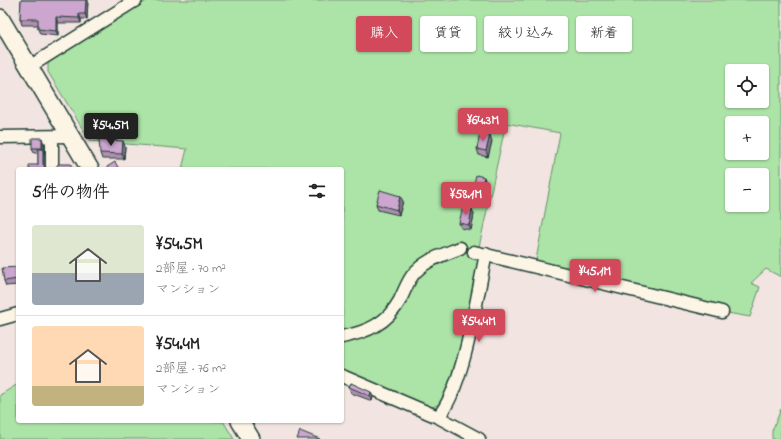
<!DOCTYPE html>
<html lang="ja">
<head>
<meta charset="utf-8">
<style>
  :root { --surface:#fff; --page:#f2f2f2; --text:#222; --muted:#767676; --line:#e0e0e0; --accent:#d1495b }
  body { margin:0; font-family:"Indie Flower","Klee One",sans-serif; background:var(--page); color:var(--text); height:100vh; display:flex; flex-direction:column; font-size:15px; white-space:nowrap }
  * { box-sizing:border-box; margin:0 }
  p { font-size:13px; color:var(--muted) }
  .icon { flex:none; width:22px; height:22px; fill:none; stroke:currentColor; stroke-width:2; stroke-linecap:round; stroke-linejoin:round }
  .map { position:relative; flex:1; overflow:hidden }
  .panel { position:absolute; left:16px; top:167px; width:328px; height:256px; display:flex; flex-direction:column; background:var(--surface); border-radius:4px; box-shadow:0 1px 3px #0004 }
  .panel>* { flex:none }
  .guide { position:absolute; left:356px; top:16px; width:365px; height:36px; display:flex; gap:8px }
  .fabs { position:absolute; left:725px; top:64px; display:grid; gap:8px }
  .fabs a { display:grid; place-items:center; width:44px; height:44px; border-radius:4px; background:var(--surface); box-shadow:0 1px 3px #0004; font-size:20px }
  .price { position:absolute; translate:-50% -34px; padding:0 9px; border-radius:4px; background:var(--accent); color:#fff; font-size:13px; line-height:26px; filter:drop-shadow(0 1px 2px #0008) }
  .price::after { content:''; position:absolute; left:50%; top:24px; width:12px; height:9px; margin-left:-6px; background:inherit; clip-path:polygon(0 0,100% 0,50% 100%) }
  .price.current { background:#222; color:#fff }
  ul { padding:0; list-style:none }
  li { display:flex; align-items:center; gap:12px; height:100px; padding:0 16px }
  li+li { border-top:1px solid var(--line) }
  li span { display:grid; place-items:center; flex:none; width:112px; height:80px; border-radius:4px; color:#555 }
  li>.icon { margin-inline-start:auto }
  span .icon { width:48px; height:48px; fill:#fffc; stroke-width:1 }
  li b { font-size:17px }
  h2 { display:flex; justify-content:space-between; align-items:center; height:48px; padding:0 16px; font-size:17px }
  .chip { padding:0 14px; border-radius:4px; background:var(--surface); box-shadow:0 1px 3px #0004; font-size:14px; line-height:36px }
  .chip.current { background:var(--accent); color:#fff }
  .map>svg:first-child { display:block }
</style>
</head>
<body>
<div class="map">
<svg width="781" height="439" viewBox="0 0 781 439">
  <rect width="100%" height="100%" fill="#f2e5e1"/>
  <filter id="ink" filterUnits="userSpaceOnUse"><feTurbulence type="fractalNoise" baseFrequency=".025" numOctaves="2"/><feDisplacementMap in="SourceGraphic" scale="8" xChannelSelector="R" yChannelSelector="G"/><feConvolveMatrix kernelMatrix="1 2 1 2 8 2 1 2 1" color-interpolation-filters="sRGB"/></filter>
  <g filter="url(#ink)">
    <path fill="#ace3a6" stroke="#66906d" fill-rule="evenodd" d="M148 0H781V277L766 269 751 283 760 287 750 317 722 312 535 265 560 133 506 123 479 247 483 257 456 372 442 403 430 408 342 372V169H182L187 149 90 141 48 72V63ZM732 71H762V101H732ZM732 123H762V153H732ZM732 175H762V205H732Z
      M18 384V421H223L234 439H0V395Z
      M781 409V439H772V431Z"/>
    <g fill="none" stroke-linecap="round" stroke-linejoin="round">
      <defs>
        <path id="street" d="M29 67 136 0
          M0 137 70 136
          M52 137V169
          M474 252 722 312
          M0 319 18 314
          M342 337C367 332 387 324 400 300 404 292 407 283 412 276 424 260 443 255 460 248
          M342 376 438 417 479 439
          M438 417C464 388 477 295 486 254"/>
        <path id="secondary" d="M0 18 90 169
          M240 421 251 439"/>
      </defs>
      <use href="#street" stroke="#1f3d34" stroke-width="15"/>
      <use href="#secondary" stroke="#1f3d34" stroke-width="20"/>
      <use href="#street" stroke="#fcf5e5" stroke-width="12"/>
      <use href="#secondary" stroke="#fcf5e5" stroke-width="17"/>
    </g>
    <path fill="#af8fb2" stroke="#1f3d34" d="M21 0H88L87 19H81V23H58V36L40 34 38 29V25H22L20 19Z
      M123 141 125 147 124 159H102L100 153Z
      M492 141 488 157 479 155 477 149Z
      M44 144V154L38 165V153H34L32 148Z
      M484 177 485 180 482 193 474 191 473 188Z
      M403 201 399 215 378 210 376 204Z
      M474 214 471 230 461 228 459 223Z
      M18 267V285L6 286 4 281Z
      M351 383 373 397 372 401 351 393 349 387Z"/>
    <path fill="#8f7491" stroke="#1f3d34" d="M86 0H88L87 19 85 14Z
      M79 14 81 19V23L79 18Z
      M56 17 58 23V36L56 31Z
      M490 135 492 141 488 157 486 151Z
      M42 138 44 144V153L42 148Z
      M123 141 125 147 124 159 122 154Z
      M43 149 44 154V169L43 164Z
      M484 177 485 180 482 193 481 190Z
      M400 196 403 201 399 215 397 210Z
      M472 209 474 214 471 230 469 225Z
      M371 392 373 397 372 401 370 396Z"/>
    <path fill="#cca6cf" stroke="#1f3d34" d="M21 0H86L85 14H79V18L56 17V31L38 29V19H20Z
      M480 133 490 135 486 151 477 149Z
      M32 138H42V148H32Z
      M99 139 123 141 122 154 100 153Z
      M38 149H43V164L46 169H29V165H38Z
      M115 162 119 169H108L107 167Z
      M58 164H71V169H55Z
      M476 175 484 177 481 190 473 188Z
      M380 190 400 196 397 210 376 204Z
      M463 207 472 209 469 225 459 223Z
      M18 267V279L4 281 2 268Z
      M351 383 371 392 370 396 349 387Z
      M300 431 320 439H297Z"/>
  </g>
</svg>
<div class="fabs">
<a><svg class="icon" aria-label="locate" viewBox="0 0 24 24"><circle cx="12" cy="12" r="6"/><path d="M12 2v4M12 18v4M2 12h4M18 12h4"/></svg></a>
<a>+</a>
<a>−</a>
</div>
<b class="price" style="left:483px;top:142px">¥64.3M</b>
<b class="price current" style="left:111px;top:147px">¥54.5M</b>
<b class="price" style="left:466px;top:216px">¥58.1M</b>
<b class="price" style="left:595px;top:293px">¥45.1M</b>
<b class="price" style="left:479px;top:343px">¥54.4M</b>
<div class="guide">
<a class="chip current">購入</a>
<a class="chip">賃貸</a>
<a class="chip">絞り込み</a>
<a class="chip">新着</a>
</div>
<section class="panel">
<h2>5件の物件<svg class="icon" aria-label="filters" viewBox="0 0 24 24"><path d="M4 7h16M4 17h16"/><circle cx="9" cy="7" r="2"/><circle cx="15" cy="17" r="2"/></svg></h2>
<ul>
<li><span style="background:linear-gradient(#dfe7d0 60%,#9aa5b1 0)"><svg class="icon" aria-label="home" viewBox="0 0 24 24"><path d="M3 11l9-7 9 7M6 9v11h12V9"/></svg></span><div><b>¥54.5M</b><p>2部屋 · 70 m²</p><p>マンション</p></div></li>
<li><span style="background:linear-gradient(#ffd9b3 75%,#c2b280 0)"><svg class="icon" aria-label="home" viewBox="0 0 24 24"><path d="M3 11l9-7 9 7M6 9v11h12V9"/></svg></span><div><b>¥54.4M</b><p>2部屋 · 76 m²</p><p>マンション</p></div></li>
</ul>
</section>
</div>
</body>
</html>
